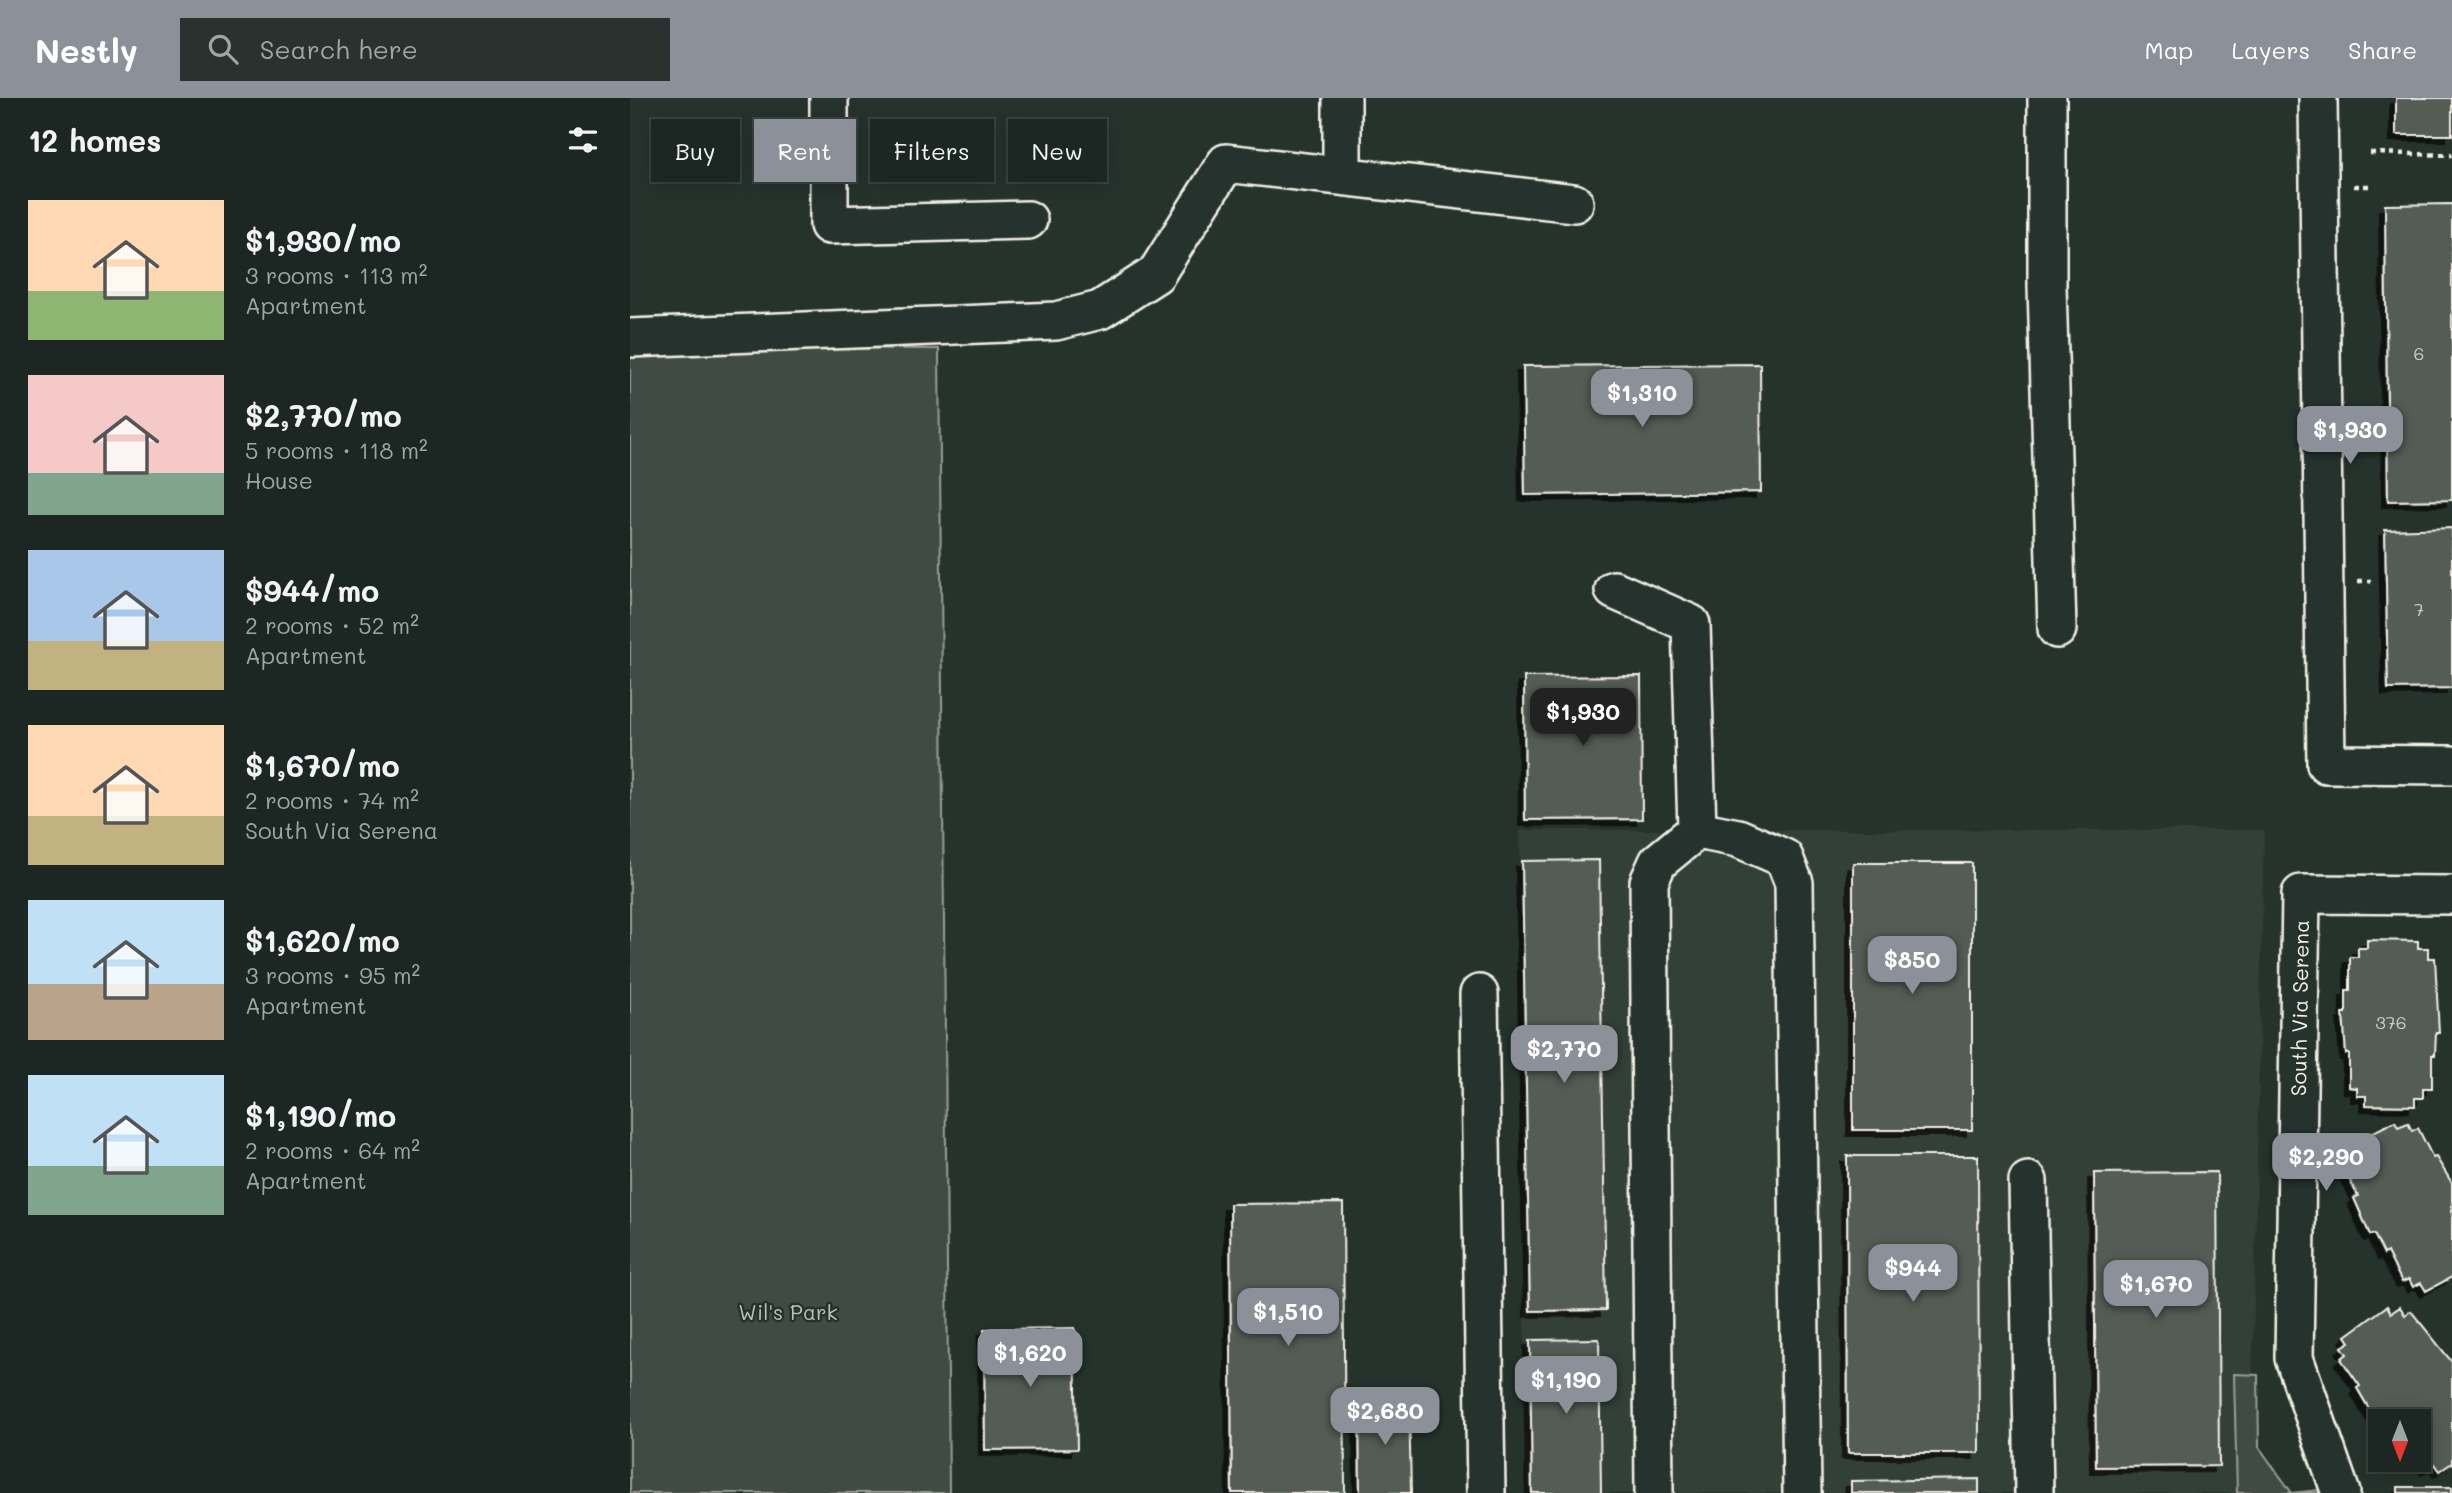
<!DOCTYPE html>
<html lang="en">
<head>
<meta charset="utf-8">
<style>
  :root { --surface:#1c2622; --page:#29322f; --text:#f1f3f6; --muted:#a0a5a5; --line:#3a4340; --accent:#8c9099 }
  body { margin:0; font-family:Mali,sans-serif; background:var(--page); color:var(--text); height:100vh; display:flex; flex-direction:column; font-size:26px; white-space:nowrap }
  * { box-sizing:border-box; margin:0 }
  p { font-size:23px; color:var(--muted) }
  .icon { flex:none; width:38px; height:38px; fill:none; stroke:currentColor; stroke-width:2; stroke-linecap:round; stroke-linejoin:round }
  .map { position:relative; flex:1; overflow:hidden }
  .sheet { display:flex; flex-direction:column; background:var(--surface); width:630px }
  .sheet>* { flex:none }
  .hud { position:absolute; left:21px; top:21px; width:665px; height:63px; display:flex; gap:14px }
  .needle { width:46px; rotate:180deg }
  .tools { position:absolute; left:1738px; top:1311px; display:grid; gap:14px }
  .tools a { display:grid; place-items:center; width:63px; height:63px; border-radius:0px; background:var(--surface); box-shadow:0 4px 18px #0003,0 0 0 2px var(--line); font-size:35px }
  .price { position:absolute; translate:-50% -60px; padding:0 16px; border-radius:14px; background:var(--accent); color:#fff; font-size:23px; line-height:46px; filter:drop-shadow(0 2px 4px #0008) }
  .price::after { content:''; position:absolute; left:50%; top:42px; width:21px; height:16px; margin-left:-10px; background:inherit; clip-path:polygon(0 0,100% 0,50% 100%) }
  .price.current { background:#222; color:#fff }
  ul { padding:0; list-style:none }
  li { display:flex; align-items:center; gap:21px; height:175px; padding:0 28px }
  li span { display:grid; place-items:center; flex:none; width:196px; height:140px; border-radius:0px; color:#555 }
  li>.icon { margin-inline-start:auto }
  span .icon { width:84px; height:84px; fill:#fffc; stroke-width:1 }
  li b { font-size:30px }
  h2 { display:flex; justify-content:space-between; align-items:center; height:84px; padding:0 28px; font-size:30px }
  .tag { padding:0 24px; border-radius:0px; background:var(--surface); box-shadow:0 4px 18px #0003,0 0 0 2px var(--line); font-size:24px; line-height:63px }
  .tag.current { background:var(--accent); color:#fff }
  header { display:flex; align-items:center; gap:42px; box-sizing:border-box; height:98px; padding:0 35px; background:var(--accent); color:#fff }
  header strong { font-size:33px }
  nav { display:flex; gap:38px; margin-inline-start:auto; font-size:24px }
  .search { width:490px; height:63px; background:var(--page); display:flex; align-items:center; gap:18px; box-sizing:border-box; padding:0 24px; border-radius:0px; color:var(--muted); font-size:26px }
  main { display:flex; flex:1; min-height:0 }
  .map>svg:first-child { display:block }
</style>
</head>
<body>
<header>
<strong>Nestly</strong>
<div class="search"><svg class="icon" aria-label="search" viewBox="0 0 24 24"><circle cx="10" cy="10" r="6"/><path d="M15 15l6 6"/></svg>Search here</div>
<nav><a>Map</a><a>Layers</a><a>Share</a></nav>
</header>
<main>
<section class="sheet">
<h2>12 homes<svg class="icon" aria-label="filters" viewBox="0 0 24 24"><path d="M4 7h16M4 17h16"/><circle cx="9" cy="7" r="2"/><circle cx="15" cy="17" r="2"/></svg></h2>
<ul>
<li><span style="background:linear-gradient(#ffd9b3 65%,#8fb573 0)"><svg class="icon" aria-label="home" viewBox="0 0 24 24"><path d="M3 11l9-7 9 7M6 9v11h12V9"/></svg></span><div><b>$1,930/mo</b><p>3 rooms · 113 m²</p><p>Apartment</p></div></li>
<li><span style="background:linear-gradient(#f6c9c9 70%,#7fa58c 0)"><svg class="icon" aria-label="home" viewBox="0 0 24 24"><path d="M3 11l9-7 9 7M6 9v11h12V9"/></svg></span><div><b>$2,770/mo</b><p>5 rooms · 118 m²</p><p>House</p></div></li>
<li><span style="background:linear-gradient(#a9c7e8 65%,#c2b280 0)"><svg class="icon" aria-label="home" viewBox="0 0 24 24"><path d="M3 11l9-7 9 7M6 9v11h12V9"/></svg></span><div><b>$944/mo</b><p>2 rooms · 52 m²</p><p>Apartment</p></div></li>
<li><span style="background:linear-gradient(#ffd9b3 65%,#c2b280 0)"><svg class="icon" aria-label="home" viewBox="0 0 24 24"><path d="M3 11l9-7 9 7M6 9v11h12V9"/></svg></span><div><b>$1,670/mo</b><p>2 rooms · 74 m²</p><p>South Via Serena</p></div></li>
<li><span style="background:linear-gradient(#bfe0f5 60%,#b9a48a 0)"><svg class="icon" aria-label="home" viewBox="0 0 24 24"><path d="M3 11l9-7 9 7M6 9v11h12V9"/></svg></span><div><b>$1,620/mo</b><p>3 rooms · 95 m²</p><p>Apartment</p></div></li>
<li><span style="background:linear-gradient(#bfe0f5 65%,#7fa58c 0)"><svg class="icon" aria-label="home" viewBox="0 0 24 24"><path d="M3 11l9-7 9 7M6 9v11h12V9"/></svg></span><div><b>$1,190/mo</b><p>2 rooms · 64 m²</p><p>Apartment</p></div></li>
</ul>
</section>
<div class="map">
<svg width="1822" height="1395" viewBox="0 0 1822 1395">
  <defs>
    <filter id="shadow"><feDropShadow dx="-6" dy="6" stdDeviation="0" flood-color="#0009"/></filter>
  </defs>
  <rect width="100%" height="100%" fill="#26332d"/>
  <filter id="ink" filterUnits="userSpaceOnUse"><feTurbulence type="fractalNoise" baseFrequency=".0143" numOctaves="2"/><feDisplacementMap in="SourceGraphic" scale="14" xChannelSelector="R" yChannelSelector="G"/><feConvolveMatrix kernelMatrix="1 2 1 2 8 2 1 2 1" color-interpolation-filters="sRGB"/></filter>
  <g filter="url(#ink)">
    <path fill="#333f39" d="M890 732H1634L1620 1395H896Z"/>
    <path fill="#414b45" stroke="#9a9e96" stroke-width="2" d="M0 249 309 251 319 1395H0Z
      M1604 1276 1628 1277 1629 1349 1662 1395 1689 1392 1690 1395H1607Z"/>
    <path fill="#525c55" stroke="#f4f1e8" stroke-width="2" filter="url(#shadow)" d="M1766 0H1822V37H1766Z
      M1822 106V402L1758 403 1755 107Z
      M1130 266 1131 394 895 397 893 268Z
      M1822 430V590L1758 591 1755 432Z
      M1011 578 1012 721 895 722 894 579Z
      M969 762 976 1212 900 1213 892 763Z
      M1223 765H1342V1032H1223Z
      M1737 842 1788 843V850H1798V860H1805L1809 935H1806L1805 957H1802V990H1793V1000H1785V1008L1736 1007V998H1727V990L1719 989V956H1716L1713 915H1716V892H1720V859H1728V850H1737Z
      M1765 1023 1768 1029 1778 1025 1782 1033 1788 1030 1803 1060 1806 1059 1822 1085V1179L1796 1193 1791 1185 1783 1189 1779 1181 1772 1184 1757 1154 1754 1156 1744 1136 1740 1137 1724 1100 1728 1098 1712 1068 1719 1065 1716 1057 1723 1053 1720 1046Z
      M1217 1058H1348L1349 1355H1218Z
      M1587 1074 1589 1368 1466 1369 1464 1075Z
      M713 1105 715 1395H602L600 1106Z
      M1757 1208 1761 1215 1770 1209 1775 1217 1781 1213 1822 1264V1365L1810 1373 1805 1366 1797 1371 1792 1364 1786 1368 1781 1362H1788V1323H1750L1748 1326 1727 1290 1730 1288 1711 1261 1717 1256 1712 1249 1720 1244 1716 1238Z
      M445 1230 447 1351 355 1352 354 1231Z
      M969 1241 971 1395H902L900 1242Z
      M779 1303 781 1395H730L729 1304Z
      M1349 1381V1395H1221V1383Z
      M1768 1389H1822V1395H1768Z"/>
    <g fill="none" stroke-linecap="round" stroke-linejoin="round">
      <defs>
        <path id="minor" d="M199 0V127L398 122
          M712 0V78
          M1417 0V188L1427 531
          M1688 0 1696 666 1822 667
          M0 240 426 223 470 212 526 176 596 65 944 105
          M984 492 1061 526 1067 732
          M849 896 856 1395
          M1398 1083 1404 1395
          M1024 1395 1019 784 1028 764 1067 732 1108 740 1154 760 1164 785 1172 1395
          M1711 1395 1664 1260 1671 796 1822 797"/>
      </defs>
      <use href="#minor" stroke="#f4f1e8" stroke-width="42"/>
      <path stroke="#f4f1e8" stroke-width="4.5" stroke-dasharray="5 5" stroke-linecap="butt" d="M1740 55 1822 57
        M1724 88H1740
        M1728 483H1741"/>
      <use href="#minor" stroke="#26332d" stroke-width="37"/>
    </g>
  </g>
  <g text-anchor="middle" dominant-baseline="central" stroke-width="5" stroke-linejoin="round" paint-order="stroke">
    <g font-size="18" fill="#ccccc3">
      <text x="1789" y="255">6</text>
      <text x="1789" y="511">7</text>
      <text x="1761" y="924">376</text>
    </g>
    <g font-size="21" fill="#f4f1e8" stroke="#26332d">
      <text transform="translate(1669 910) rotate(-89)">South Via Serena</text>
    </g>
    <g font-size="21" fill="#bebfb7" stroke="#26332d">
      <text x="158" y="1213">Wil's Park</text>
    </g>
  </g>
</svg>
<div class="tools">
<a><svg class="needle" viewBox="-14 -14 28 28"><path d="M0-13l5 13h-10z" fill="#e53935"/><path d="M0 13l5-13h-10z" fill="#a0a5a5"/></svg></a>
</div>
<b class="price" style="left:1012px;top:331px">$1,310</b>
<b class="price" style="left:1720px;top:368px">$1,930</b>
<b class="price current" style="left:953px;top:650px">$1,930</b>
<b class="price" style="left:1282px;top:898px">$850</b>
<b class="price" style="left:934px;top:987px">$2,770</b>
<b class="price" style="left:1696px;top:1095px">$2,290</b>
<b class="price" style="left:1283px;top:1206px">$944</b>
<b class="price" style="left:1526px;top:1222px">$1,670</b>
<b class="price" style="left:658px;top:1250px">$1,510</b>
<b class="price" style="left:400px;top:1291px">$1,620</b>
<b class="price" style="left:936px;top:1318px">$1,190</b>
<b class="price" style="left:755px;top:1349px">$2,680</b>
<div class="hud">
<a class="tag">Buy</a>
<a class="tag current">Rent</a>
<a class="tag">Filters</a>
<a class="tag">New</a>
</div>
</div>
</main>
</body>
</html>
